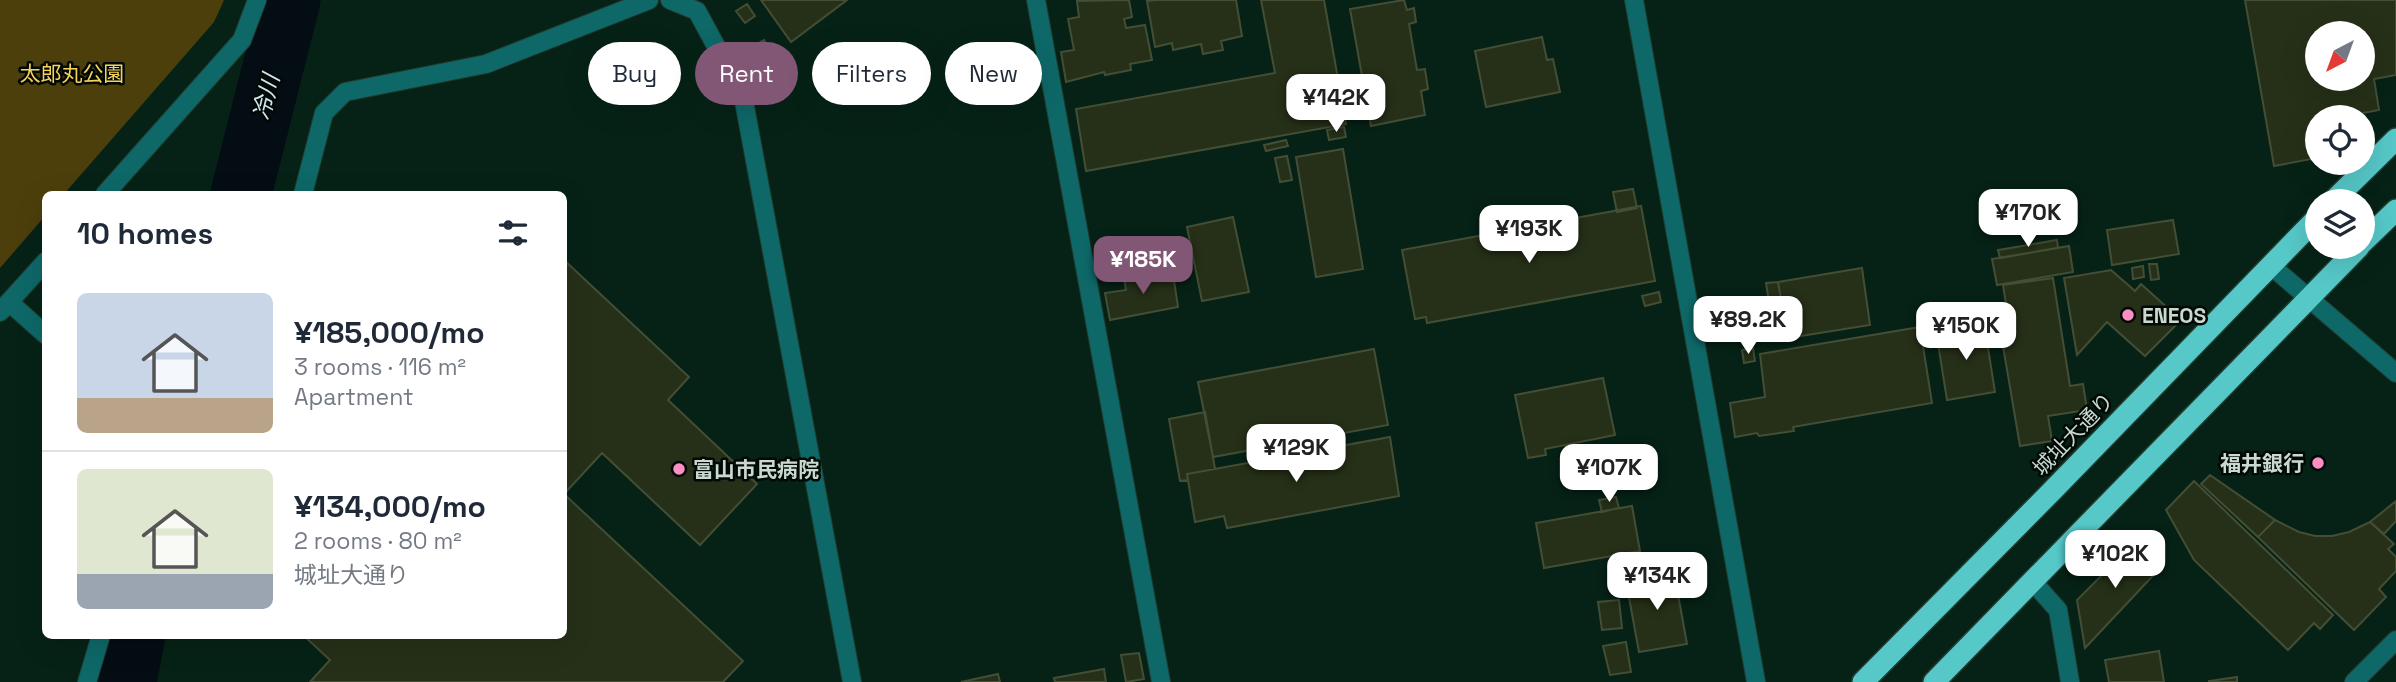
<!DOCTYPE html>
<html lang="en">
<head>
<meta charset="utf-8">
<style>
  :root { --surface:#fff; --page:#f6f6f7; --text:#1f2937; --muted:#747a83; --line:#e0e1e3; --accent:#825776 }
  body { margin:0; font-family:"Space Grotesk","Noto Sans JP",sans-serif; background:var(--page); color:var(--text); height:100vh; display:flex; flex-direction:column; font-size:26px; white-space:nowrap }
  * { box-sizing:border-box; margin:0 }
  p { font-size:23px; color:var(--muted) }
  .icon { flex:none; width:38px; height:38px; fill:none; stroke:currentColor; stroke-width:2; stroke-linecap:round; stroke-linejoin:round }
  .map { position:relative; flex:1; overflow:hidden }
  .sheet { position:absolute; left:42px; top:191px; width:525px; height:448px; display:flex; flex-direction:column; background:var(--surface); border-radius:10px; box-shadow:0 7px 28px #0002 }
  .sheet>* { flex:none }
  .hud { position:absolute; left:588px; top:42px; width:665px; height:63px; display:flex; gap:14px }
  .needle { width:46px; rotate:221deg }
  .fabs { position:absolute; left:2305px; top:21px; display:grid; gap:14px }
  .fabs a { display:grid; place-items:center; width:70px; height:70px; border-radius:50%; background:var(--surface); box-shadow:0 7px 28px #0002; font-size:35px }
  .price { position:absolute; translate:-50% -60px; padding:0 16px; border-radius:14px; background:#fff; color:#222; font-size:23px; line-height:46px; filter:drop-shadow(0 2px 4px #0008) }
  .price::after { content:''; position:absolute; left:50%; top:42px; width:21px; height:16px; margin-left:-10px; background:inherit; clip-path:polygon(0 0,100% 0,50% 100%) }
  .price.on { background:var(--accent); color:#fff }
  ul { padding:0; list-style:none }
  li { display:flex; align-items:center; gap:21px; height:175px; padding:0 35px }
  li+li { border-top:2px solid var(--line) }
  li span { display:grid; place-items:center; flex:none; width:196px; height:140px; border-radius:10px; color:#555 }
  li>.icon { margin-inline-start:auto }
  span .icon { width:84px; height:84px; fill:#fffc; stroke-width:1 }
  li b { font-size:30px }
  h2 { display:flex; justify-content:space-between; align-items:center; height:84px; padding:0 35px; font-size:30px }
  .chip { padding:0 24px; border-radius:32px; background:var(--surface); box-shadow:0 7px 28px #0002; font-size:24px; line-height:63px }
  .chip.on { background:var(--accent); color:#fff }
  .map>svg:first-child { display:block }
</style>
</head>
<body>
<div class="map">
<svg width="2396" height="682" viewBox="0 0 2396 682">
  <rect width="100%" height="100%" fill="#062216"/>
  <path fill="#4d3f0c" d="M0 0H224L214 22 64 194H46L45 216 0 268Z"/>
  <g fill="none" stroke-linecap="round" stroke-linejoin="round">
    <path stroke="#030d13" stroke-width="61" d="M241 194 290 0
      M126 682 135 635"/>
  </g>
  <path fill="#263018" stroke="#434e35" stroke-width="2" fill-rule="evenodd" d="M761 0H847L791 42Z
    M1129 0 1132 17 1124 19 1126 28 1145 25 1152 60 1130 64 1131 70 1105 75 1104 72 1066 82 1061 52 1074 50 1068 19 1079 17 1077 1Z
    M1156 0H1236L1242 36 1221 41 1223 50 1203 54 1201 44 1173 50 1172 43 1155 47 1147 1Z
    M1261 0H1324L1346 124 1086 171 1076 109 1275 73Z
    M1404 0 1407 10 1414 8 1416 22 1409 24 1417 70 1425 69 1428 89 1421 91 1425 115 1371 126 1350 9Z
    M2245 0H2396V75L2374 79 2379 110 2342 117H2317V158L2274 166ZM2317 33H2362V79H2317Z
    M747 4 755 16 745 23 736 11Z
    M1542 37 1547 60 1553 59 1560 92 1486 107 1475 51Z
    M764 40 773 60 763 64 754 46Z
    M1344 127 1346 137 1329 140 1327 130Z
    M1286 140 1288 146 1266 151 1264 145Z
    M1343 149 1363 269 1316 277 1296 157Z
    M1287 156 1292 180 1280 182 1275 158Z
    M1633 189 1637 208 1617 212 1613 192Z
    M1641 206 1655 281 1427 323 1426 317 1415 319 1402 250Z
    M1233 217 1249 292 1202 301 1187 227Z
    M2173 220 2179 254 2112 265 2107 230Z
    M2057 240 2058 248 2000 258 1998 250Z
    M2069 246 2073 272 1997 285 1992 259Z
    M564 260 689 377 668 400 757 484 700 545 602 453 564 494 743 661 723 682H310L330 660 303 635H564Z
    M2149 264H2157L2159 279 2151 280Z
    M2143 266 2144 277 2133 279 2132 268Z
    M1862 268 1870 325 1788 338 1778 282Z
    M2111 270 2135 291 2141 284 2181 320 2145 356 2107 322 2077 355 2064 278Z
    M1151 274 1152 277 1173 274 1178 307 1110 320 1105 293 1126 290 1124 278Z
    M2053 278 2070 386 2083 384 2087 410 2048 416 2052 441 2020 446 1997 311 2007 310 2003 285Z
    M1778 282 1786 326 1773 328 1766 283Z
    M1659 292 1661 302 1645 306 1642 296Z
    M1984 323 1995 392 1947 400 1936 331Z
    M1920 327 1932 403 1793 427 1794 431 1759 436 1757 433 1735 437 1730 403 1765 397 1760 354Z
    M1753 348 1755 361 1744 363 1742 350Z
    M1374 349 1388 425 1213 457 1198 382Z
    M1603 378 1615 435 1545 449 1546 455 1528 458 1515 395Z
    M1205 412 1215 469 1187 474 1188 480 1180 481 1169 419Z
    M1390 437 1399 496 1227 528 1224 516 1195 522 1187 474Z
    M2210 475 2275 520 2258 537 2201 484Z
    M2194 481 2333 615 2320 629 2314 623 2288 650 2194 560 2166 510Z
    M1616 497 1619 508 1602 512 1599 500Z
    M2396 501V521L2384 534 2370 522Z
    M1632 506 1640 551 1544 568 1536 523Z
    M2275 520 2299 532 2315 536H2332L2349 532 2370 522 2394 544 2388 549 2396 557V571L2379 589 2386 597 2354 630 2258 537Z
    M2141 544 2163 565 2085 648 2077 600 2132 545Z
    M1674 572 1687 644 1639 652 1626 581Z
    M1619 600 1622 628 1602 630 1598 602Z
    M1626 642 1631 672 1610 675 1603 646Z
    M2159 651 2164 682H2109L2105 660Z
    M1139 653 1144 679 1126 682 1121 655Z
    M1104 669 1106 682H1055L1054 678Z
    M998 674 1000 682H961Z
    M2237 677V682H2209V681Z"/>
  <g fill="none" stroke-linecap="round" stroke-linejoin="round">
    <defs>
      <path id="minor" d="M670 0 697 11 743 96 852 682
        M1036 0 1161 682
        M1634 0 1756 682
        M105 194 242 40 257 0
        M303 194 324 113 345 92 486 64 649 0
        M2270 265 2396 373
        M9 302 46 335
        M0 312 46 261
        M2033 582 2058 610 2070 682
        M87 682 101 635
        M2354 682 2396 640"/>
      <path id="highway" d="M2333 201 2396 139
        M2362 243 2396 210
        M1863 682 2053 490 2317 218
        M1934 682 2359 247"/>
    </defs>
    <use href="#minor" stroke="#213c30" stroke-width="20"/>
    <use href="#highway" stroke="#213c30" stroke-width="24"/>
    <use href="#minor" stroke="#0e6868" stroke-width="18"/>
    <use href="#highway" stroke="#56c8c8" stroke-width="21"/>
  </g>
  <g fill="#fb8fc4" stroke="#020905" stroke-width="2.5">
    <circle cx="2128" cy="315" r="7"/>
    <circle cx="2318" cy="463" r="7"/>
    <circle cx="679" cy="469" r="7"/>
  </g>
  <g text-anchor="middle" dominant-baseline="central" stroke-width="5" stroke-linejoin="round" paint-order="stroke">
    <g font-size="21" fill="#f5d25c" stroke="#020905">
      <text x="72" y="73">太郎丸公園</text>
    </g>
    <g font-size="21" font-weight="bold" fill="#c9d9d0" stroke="#020905" text-anchor="start">
      <text x="2142" y="315">ENEOS</text>
      <text x="2304" y="463" text-anchor="end">福井銀行</text>
      <text x="693" y="469">富山市民病院</text>
    </g>
    <g font-size="21" fill="#c9d9d0" stroke="#020905">
      <text transform="translate(2073 434) rotate(-46)">城址大通り</text>
    </g>
    <g font-size="23" font-style="italic" fill="#d2e8f4" stroke="#020905">
      <text transform="translate(266 97) rotate(-76)">冷川</text>
    </g>
  </g>
</svg>
<div class="fabs">
<a><svg class="needle" viewBox="-14 -14 28 28"><path d="M0-13l5 13h-10z" fill="#e53935"/><path d="M0 13l5-13h-10z" fill="#747a83"/></svg></a>
<a><svg class="icon" aria-label="locate" viewBox="0 0 24 24"><circle cx="12" cy="12" r="6"/><path d="M12 2v4M12 18v4M2 12h4M18 12h4"/></svg></a>
<a><svg class="icon" aria-label="layers" viewBox="0 0 24 24"><path d="M12 4l9 5-9 5-9-5zM3 14l9 5 9-5"/></svg></a>
</div>
<b class="price" style="left:1336px;top:134px">¥142K</b>
<b class="price" style="left:2028px;top:249px">¥170K</b>
<b class="price" style="left:1529px;top:265px">¥193K</b>
<b class="price on" style="left:1143px;top:296px">¥185K</b>
<b class="price" style="left:1748px;top:356px">¥89.2K</b>
<b class="price" style="left:1966px;top:362px">¥150K</b>
<b class="price" style="left:1296px;top:484px">¥129K</b>
<b class="price" style="left:1609px;top:504px">¥107K</b>
<b class="price" style="left:2115px;top:590px">¥102K</b>
<b class="price" style="left:1657px;top:612px">¥134K</b>
<div class="hud">
<a class="chip">Buy</a>
<a class="chip on">Rent</a>
<a class="chip">Filters</a>
<a class="chip">New</a>
</div>
<section class="sheet">
<h2>10 homes<svg class="icon" aria-label="filters" viewBox="0 0 24 24"><path d="M4 7h16M4 17h16"/><circle cx="9" cy="7" r="2"/><circle cx="15" cy="17" r="2"/></svg></h2>
<ul>
<li><span style="background:linear-gradient(#c9d6e8 75%,#b9a48a 0)"><svg class="icon" aria-label="home" viewBox="0 0 24 24"><path d="M3 11l9-7 9 7M6 9v11h12V9"/></svg></span><div><b>¥185,000/mo</b><p>3 rooms · 116 m²</p><p>Apartment</p></div></li>
<li><span style="background:linear-gradient(#dfe7d0 75%,#9aa5b1 0)"><svg class="icon" aria-label="home" viewBox="0 0 24 24"><path d="M3 11l9-7 9 7M6 9v11h12V9"/></svg></span><div><b>¥134,000/mo</b><p>2 rooms · 80 m²</p><p>城址大通り</p></div></li>
</ul>
</section>
</div>
</body>
</html>
